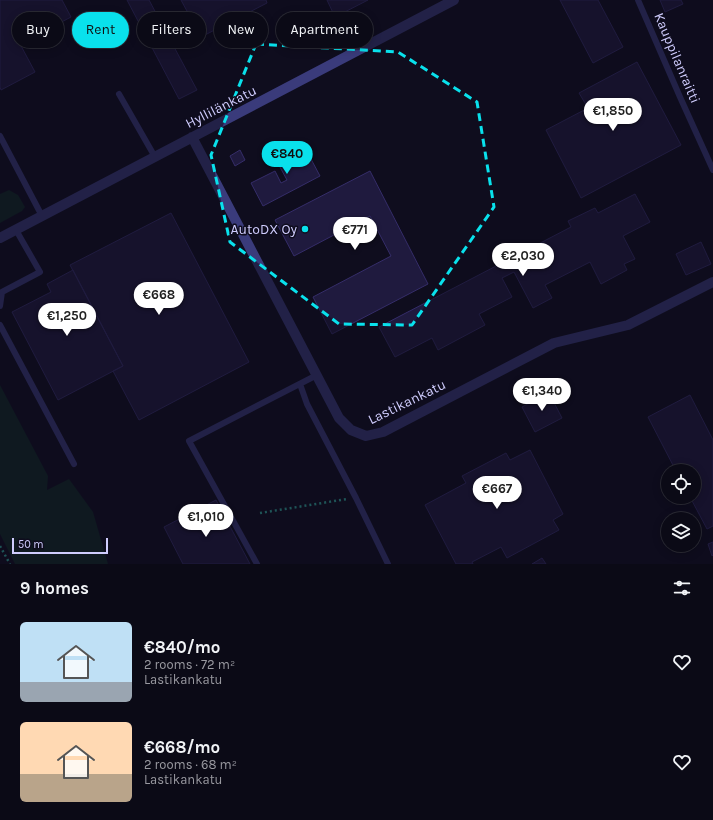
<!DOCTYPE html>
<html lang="en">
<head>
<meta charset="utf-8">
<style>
  :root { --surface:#0b0a16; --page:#14131f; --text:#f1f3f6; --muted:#9a9aa1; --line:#2b2b35; --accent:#09e1ec }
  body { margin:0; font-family:Karla,sans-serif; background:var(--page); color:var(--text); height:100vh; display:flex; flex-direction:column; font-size:15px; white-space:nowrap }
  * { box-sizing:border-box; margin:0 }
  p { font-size:13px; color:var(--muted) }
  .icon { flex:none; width:22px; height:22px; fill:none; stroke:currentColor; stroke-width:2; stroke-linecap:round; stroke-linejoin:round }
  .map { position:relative; height:564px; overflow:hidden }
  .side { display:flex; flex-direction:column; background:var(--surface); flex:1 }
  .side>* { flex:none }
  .top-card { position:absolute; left:12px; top:12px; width:400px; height:36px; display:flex; gap:8px }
  .buttons { position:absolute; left:661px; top:464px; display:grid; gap:8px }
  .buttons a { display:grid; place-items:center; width:40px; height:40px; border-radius:50%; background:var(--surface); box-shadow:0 2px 10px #0003,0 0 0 1px var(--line); font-size:20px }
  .scale { position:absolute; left:12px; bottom:10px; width:96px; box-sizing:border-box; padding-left:4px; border:2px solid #cfccfd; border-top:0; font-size:11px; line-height:14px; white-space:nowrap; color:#cfccfd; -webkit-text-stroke:3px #0f0d1e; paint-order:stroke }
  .price { position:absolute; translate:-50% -34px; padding:0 9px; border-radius:14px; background:#fff; color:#222; font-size:13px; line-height:26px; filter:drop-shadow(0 1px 2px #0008) }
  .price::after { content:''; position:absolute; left:50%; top:24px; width:12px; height:9px; margin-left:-6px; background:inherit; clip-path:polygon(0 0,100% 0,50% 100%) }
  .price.active { background:var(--accent); color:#111 }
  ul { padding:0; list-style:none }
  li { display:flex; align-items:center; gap:12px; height:100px; padding:0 20px }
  li span { display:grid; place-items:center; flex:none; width:112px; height:80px; border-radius:6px; color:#555 }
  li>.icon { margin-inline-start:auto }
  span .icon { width:48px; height:48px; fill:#fffc; stroke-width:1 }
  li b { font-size:17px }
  h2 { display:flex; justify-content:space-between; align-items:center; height:48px; padding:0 20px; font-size:17px }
  .chip { padding:0 14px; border-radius:18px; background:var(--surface); box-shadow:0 2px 10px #0003,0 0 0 1px var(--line); font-size:14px; line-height:36px }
  .chip.active { background:var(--accent); color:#111 }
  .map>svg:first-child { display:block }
</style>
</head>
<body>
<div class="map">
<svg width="713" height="564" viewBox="0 0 713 564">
  <rect width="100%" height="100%" fill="#0f0d1e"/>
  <path fill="#102825" d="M9 190 18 195 25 207 22 211 0 223V194Z
    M0 385 48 476 47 490 69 479 93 512 108 564H15L0 534Z"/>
  <path fill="#1f1a3e" stroke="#352d69" d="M0 0H62L71 17 20 44 35 72 1 90 0 87Z
    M127 0H149L197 90 179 99Z
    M181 0H266L267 3 201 37Z
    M327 0H368L335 17Z
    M560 0H598L623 47 593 63Z
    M660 0H681L683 4 665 12Z
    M637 62 681 145 581 198 546 130 588 108 579 93Z
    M302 142 320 176 263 206 251 183 275 171 281 183 287 180 274 156Z
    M240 150 245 160 235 166 230 156Z
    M370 171 428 284 332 334 313 297 391 256 370 216 294 256 275 220Z
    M635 194 650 222 623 236 635 259 624 264 627 270 601 284 590 262 545 285 552 298 533 308 514 272 502 278 512 297 479 314 485 325 438 350 432 338 395 357 379 327 571 227 568 221 595 208 598 213Z
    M171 213 249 362 139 420 113 371 123 366 70 265Z
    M701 242 711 264 686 275 676 254Z
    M73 270 123 366 58 400 12 312 51 292 47 284Z
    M549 393 562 418 535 432 522 407Z
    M690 395 713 440V526L707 529 690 497H694V471H676L648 417Z
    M530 450 563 514 553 520 559 530 507 558 501 547 472 562 473 564H456L425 505 466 483 462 476 506 453 510 460Z
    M216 500 250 564H183L164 527Z
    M713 542V555L712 556 708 544Z
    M542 558 546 564H532Z"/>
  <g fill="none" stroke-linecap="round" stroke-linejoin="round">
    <path stroke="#32ab9d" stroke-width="2.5" stroke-dasharray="2 3" stroke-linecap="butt" d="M260 513 347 499
      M0 546 10 564"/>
    <path stroke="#3a3b7b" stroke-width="6" d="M638 0 680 97 713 170
      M119 94 155 157
      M0 136 42 216
      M0 306 2 292 40 272 16 230
      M0 325 74 464
      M300 384 307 404 356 498 388 564
      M257 564 189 441 317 375"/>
    <path stroke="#3a3b7b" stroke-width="10" d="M192 137 339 418 351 430 366 436 383 432 554 343 628 325 713 282
      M0 238 454 0"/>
  </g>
  <path d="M0 0H713V564H0ZM256 44 398 52 477 102 494 207 412 325 339 324 230 242 211 155Z" fill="#0f0d1e" fill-opacity=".55" fill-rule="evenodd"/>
  <path fill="none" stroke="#09e1ec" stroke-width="3" stroke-dasharray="8 5" stroke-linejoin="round" d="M256 44 398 52 477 102 494 207 412 325 339 324 230 242 211 155Z"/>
  <circle fill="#09e1ec" stroke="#0f0d1e" stroke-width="1.5" cx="305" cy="229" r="4"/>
  <g text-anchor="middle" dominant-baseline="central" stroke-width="3" stroke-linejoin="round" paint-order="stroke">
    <g font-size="14" fill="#cfccfd" stroke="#0f0d1e">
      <text transform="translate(677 58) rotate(67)">Kauppilanraitti</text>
      <text transform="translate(221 107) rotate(-27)">Hyllilänkatu</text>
      <text transform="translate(407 402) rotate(-26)">Lastikankatu</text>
    </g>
    <g font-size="14" fill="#cfccfd" stroke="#0f0d1e" text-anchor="end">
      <text x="297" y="229">AutoDX Oy</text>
    </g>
  </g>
</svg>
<div class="buttons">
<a><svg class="icon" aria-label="locate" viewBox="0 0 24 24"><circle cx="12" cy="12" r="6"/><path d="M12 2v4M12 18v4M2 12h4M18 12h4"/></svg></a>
<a><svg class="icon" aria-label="layers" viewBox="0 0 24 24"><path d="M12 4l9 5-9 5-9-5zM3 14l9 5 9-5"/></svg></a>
</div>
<div class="scale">50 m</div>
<b class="price" style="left:613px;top:132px">€1,850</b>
<b class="price active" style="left:287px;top:175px">€840</b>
<b class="price" style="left:355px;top:251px">€771</b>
<b class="price" style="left:523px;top:277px">€2,030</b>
<b class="price" style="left:159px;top:316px">€668</b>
<b class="price" style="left:67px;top:337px">€1,250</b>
<b class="price" style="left:542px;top:412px">€1,340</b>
<b class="price" style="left:497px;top:510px">€667</b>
<b class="price" style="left:206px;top:538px">€1,010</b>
<div class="top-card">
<a class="chip">Buy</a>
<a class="chip active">Rent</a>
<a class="chip">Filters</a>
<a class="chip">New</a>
<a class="chip">Apartment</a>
</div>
</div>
<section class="side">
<h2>9 homes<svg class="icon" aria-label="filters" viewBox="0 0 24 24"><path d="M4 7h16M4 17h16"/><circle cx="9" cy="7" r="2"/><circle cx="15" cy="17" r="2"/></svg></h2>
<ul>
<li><span style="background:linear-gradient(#bfe0f5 75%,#9aa5b1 0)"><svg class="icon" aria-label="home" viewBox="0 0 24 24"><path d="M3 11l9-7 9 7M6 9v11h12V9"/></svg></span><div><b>€840/mo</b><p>2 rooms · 72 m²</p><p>Lastikankatu</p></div><svg class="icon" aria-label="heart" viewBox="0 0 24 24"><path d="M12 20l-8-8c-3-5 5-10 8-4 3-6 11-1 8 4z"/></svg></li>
<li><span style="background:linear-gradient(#ffd9b3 65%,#b9a48a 0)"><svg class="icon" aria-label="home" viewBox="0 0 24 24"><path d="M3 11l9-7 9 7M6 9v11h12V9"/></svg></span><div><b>€668/mo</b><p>2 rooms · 68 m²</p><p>Lastikankatu</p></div><svg class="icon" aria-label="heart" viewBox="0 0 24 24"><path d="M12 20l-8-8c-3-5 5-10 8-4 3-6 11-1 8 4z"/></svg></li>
</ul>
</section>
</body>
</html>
